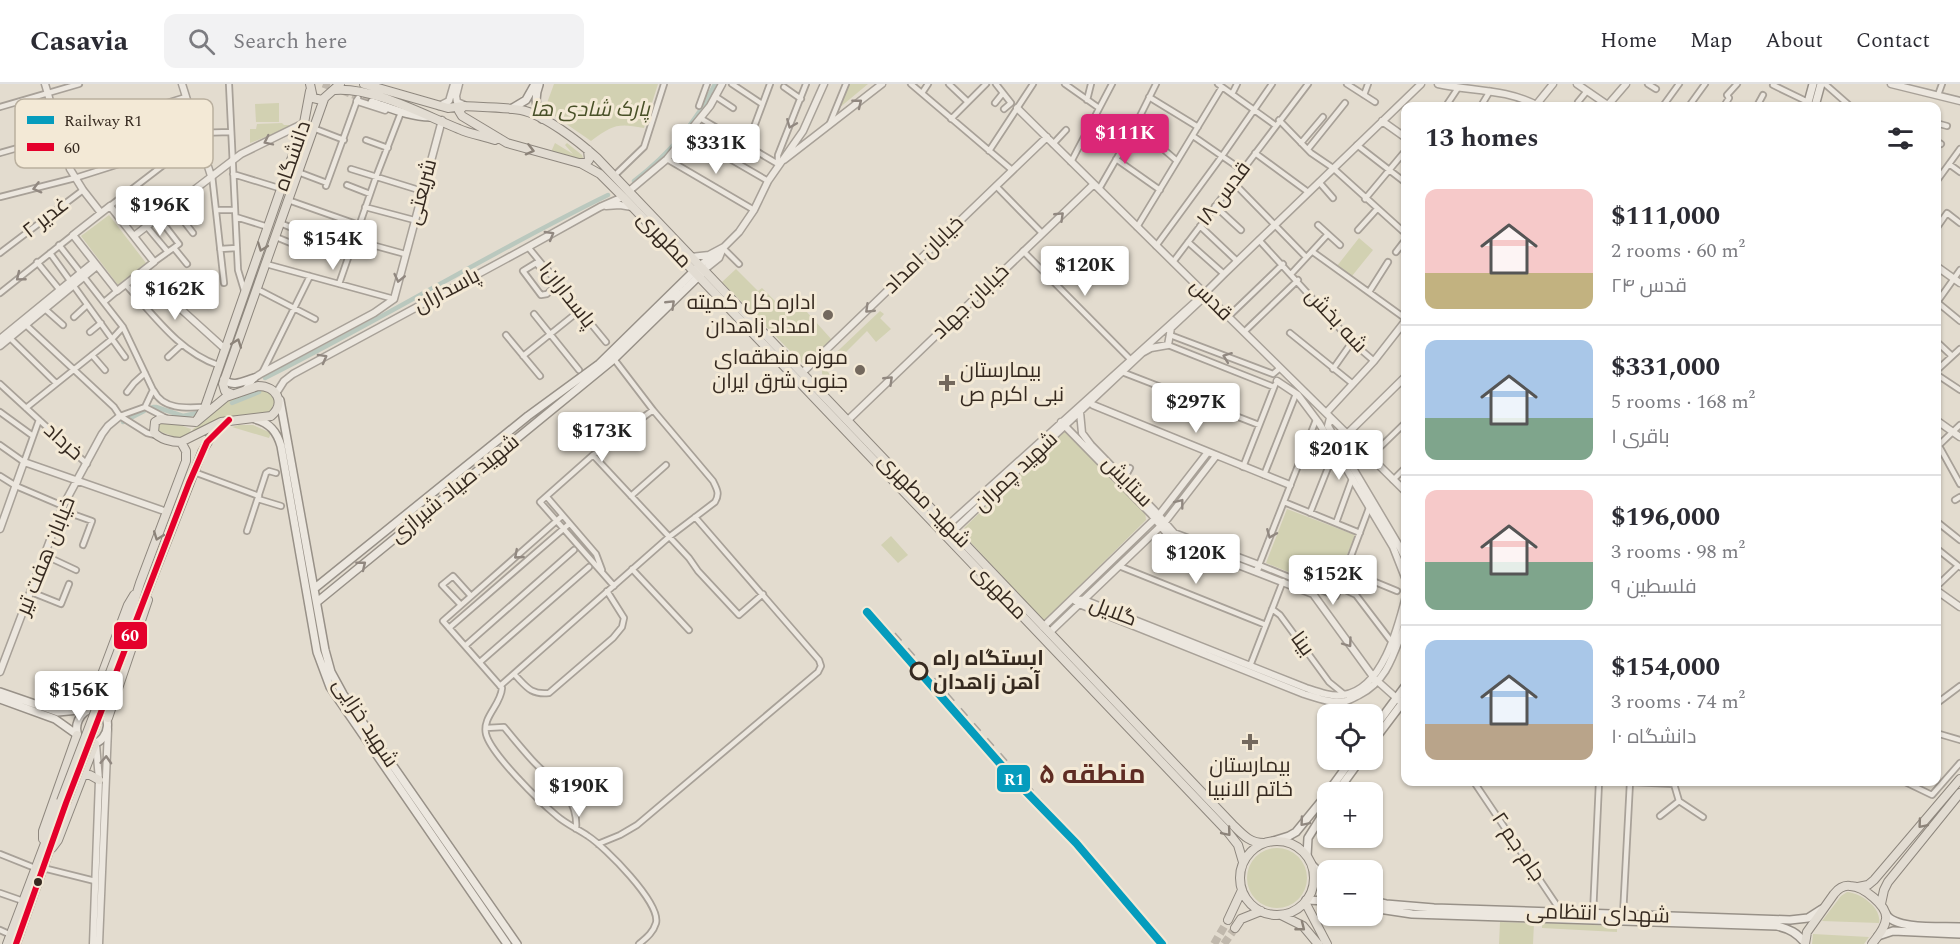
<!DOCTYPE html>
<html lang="en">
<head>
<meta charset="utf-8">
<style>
  :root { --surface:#fff; --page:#f2f2f3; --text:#2b2b33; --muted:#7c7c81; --line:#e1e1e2; --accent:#db2777 }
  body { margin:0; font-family:Spectral,Cairo,serif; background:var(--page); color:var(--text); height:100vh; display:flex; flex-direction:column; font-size:22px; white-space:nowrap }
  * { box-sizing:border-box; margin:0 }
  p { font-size:20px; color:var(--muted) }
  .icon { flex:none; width:33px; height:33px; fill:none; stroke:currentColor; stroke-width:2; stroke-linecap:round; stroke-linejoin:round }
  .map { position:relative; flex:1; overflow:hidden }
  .details { position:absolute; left:1401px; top:18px; width:540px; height:684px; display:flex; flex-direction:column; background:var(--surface); border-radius:12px; box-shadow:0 2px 4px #0004 }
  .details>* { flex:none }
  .fabs { position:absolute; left:1317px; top:620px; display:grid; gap:12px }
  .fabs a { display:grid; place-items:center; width:66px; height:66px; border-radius:12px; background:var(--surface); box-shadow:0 2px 4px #0004; font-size:30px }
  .price { position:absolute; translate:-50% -51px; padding:0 14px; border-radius:6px; background:#fff; color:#222; font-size:20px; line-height:39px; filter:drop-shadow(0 2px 3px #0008) }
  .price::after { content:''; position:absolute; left:50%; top:36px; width:18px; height:14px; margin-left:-9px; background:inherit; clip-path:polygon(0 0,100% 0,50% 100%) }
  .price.on { background:var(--accent); color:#fff }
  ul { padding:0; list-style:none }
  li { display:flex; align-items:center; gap:18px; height:150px; padding:0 24px }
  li+li { border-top:2px solid var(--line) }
  li span { display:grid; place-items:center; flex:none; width:168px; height:120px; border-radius:12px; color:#555 }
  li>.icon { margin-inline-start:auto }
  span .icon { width:72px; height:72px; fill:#fffc; stroke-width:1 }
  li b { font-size:26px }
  h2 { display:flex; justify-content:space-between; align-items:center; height:72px; padding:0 24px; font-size:26px }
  header { display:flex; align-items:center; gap:36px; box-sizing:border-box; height:84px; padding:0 30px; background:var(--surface); border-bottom:2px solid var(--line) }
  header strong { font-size:28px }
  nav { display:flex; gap:33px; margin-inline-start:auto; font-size:21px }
  .search { width:420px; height:54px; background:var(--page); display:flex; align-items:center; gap:15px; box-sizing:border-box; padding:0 21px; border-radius:12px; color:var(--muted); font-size:22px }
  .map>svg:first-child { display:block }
</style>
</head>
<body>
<header>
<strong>Casavia</strong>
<div class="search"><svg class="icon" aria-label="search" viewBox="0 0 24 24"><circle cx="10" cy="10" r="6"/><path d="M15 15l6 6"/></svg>Search here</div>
<nav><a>Home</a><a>Map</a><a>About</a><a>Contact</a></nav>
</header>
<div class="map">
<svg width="1960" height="860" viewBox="0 0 1960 860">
  <rect width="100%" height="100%" fill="#e3dccf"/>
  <path fill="#d2d1b2" d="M554 0H658L644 44C617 39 613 41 591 57L549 28 547 19Z
    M847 0H868L833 29Z
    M279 19V38H256L255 20Z
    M282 39 284 41H289L288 44 250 59V45H256L257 40Z
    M555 59 573 70 565 61 567 59 582 71 583 74 580 75 551 68Z
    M109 131 146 179 118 201 81 152Z
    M1359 154 1373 166 1352 192 1337 182Z
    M736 185 758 207 762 204 786 228 797 217 832 256 804 281 722 198Z
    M880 227 884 230 874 241 880 234 891 245 876 258 867 247 827 287 839 300 833 302 822 290V282Z
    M260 305H264L273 312 275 317 270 328 266 330 223 333 214 337 190 352 193 345 203 338 226 317Z
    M166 336 191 345 188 354 181 355 158 347 159 339Z
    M239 341H253L271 349 269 354 232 343Z
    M1065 346 1145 428 1146 436 1044 537 963 450 964 444Z
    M1287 425 1355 451 1333 506 1266 479Z
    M891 452 908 471 898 479 881 461Z
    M1247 794a30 30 0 1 1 60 0a30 30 0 1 1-60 0Z
    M1847 808C1861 809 1882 824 1879 839L1822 837 1841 812Z
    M1500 838 1534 839 1533 860H1499Z
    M1542 839 1617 842V848L1542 844Z
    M1813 850 1869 853 1864 860H1812Z"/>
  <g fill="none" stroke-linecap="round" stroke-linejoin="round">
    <path stroke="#bac8be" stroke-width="4.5" d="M634 97C668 71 696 39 715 0
      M265 294C381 236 491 168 608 111
      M232 319 259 308
      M153 323H156L183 332 197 329
      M123 338 144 327"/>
    <path stroke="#c0b8ac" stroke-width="7" stroke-dasharray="7 3.5" stroke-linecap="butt" d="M323 0 372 18"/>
    <path stroke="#c0b8ac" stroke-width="8" stroke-dasharray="8 4" stroke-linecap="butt" d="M1214 860 1228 836
      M1224 860 1235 844"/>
    <defs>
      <path id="minor" d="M229 0 238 186 244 206
        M732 0 762 20
        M911 0 1012 86
        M949 0 968 18
        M996 0 1011 19 1004 25
        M1065 0 1099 24
        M1218 0 1275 41
        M1347 0 1375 18
        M1648 0 1656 5
        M1825 0 1850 22
        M1773 1 1808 18
        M784 3 801 15
        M922 9 928 0
        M1232 10 1237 0
        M1364 11 1368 0
        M1938 11 1942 0
        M715 12 733 24
        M1149 13 1198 43
        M1087 16 1091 0
        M1578 18 1587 7
        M995 19 1003 9
        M699 22 707 0
        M1446 22 1458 4
        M1481 22 1490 7
        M1663 22 1679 0
        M1689 22 1705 0
        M1724 22 1729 14 1727 11 1737 0
        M1757 22 1763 11
        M0 23 79 0
        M700 34 778 80V71L806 0
        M951 35 986 0
        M1279 36 1311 69 1333 84 1406 150
        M830 39 846 0
        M1936 39 1947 42
        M754 43 770 0
        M313 44 344 56
        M196 49 231 48
        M687 50 768 97
        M1147 51 1177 77
        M1193 52 1242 86
        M366 56 388 64
        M1936 57 1941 60
        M1301 59 1323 33
        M1053 60 1066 46
        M1357 61 1406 99
        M1308 65 1345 19
        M989 67 1033 0
        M0 69 60 52 186 13
        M1255 69 1308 108
        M667 75 754 126
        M1116 75 1160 106
        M1071 78 1112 0
        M1949 80 1960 88
        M351 85 422 107
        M298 88 327 99
        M233 90 282 105
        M212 91 224 199
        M614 92 644 63 664 0
        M1233 98 1306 173
        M1319 98 1333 114
        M1936 98 1960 65
        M347 101 370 110
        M326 102 358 14
        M996 102 1042 149
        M135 103 179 160 154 178
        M1099 105 1133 46 1156 0
        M0 113 75 94 198 55
        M122 113 168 168
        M1365 115 1406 66
        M288 116 359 141
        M110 122 196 56
        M172 122 193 149
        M1215 122 1241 146
        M365 123 414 136
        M216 126H235
        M236 133 268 143
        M280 139 309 151
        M1318 141 1340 161
        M1200 142 1237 177
        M1137 143 1222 3
        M1936 145 1947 129 1960 139
        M1358 146 1377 125
        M276 153 293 160
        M354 156 405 170
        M1259 156 1352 258 1374 277
        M1188 158 1224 190
        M323 160 349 170
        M59 161 123 243 153 306 145 323
        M1156 162 1222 72 1272 0
        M528 163 606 258
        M174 164 187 180
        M723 164 739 180
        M220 165 237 164
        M1023 167 1130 275
        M1313 168 1406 235
        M1396 168 1406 155
        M0 169 83 106
        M50 169 125 273
        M37 178 59 205
        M1173 178 1308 0
        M266 180 394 215
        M548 186 545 189 536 179 523 187 541 211 547 210 555 202
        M1292 189 1328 150
        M339 200 376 93 400 31
        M126 201C153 230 179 268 218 281
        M257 205 315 235
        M1369 208 1388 178
        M0 209 73 151
        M1938 217 1960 186
        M104 218 117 207
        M1937 218 1960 237
        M175 220 187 201
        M45 225 63 241
        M534 230 579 286
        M74 233 87 221
        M1228 233 1283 180
        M26 241 114 323 120 332
        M90 248 101 239
        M1244 248 1298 196
        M1290 249 1353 300
        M506 251 540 292
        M1170 251 1273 290 1280 284
        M10 254 56 299
        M1936 257 1952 272
        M1168 261 1274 303
        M92 271 105 286
        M523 272 579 227
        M168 273 181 261
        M1333 285 1352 258
        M1936 287 1960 265
        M1122 288 1259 341
        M262 289 310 192
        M1936 290 1960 306
        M0 300 87 380
        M154 307C163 326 187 324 205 323
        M127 308 134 299 145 289
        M26 324 112 255 123 243
        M0 328 33 352
        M1316 336 1259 481 1336 512 1369 424
        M155 351 147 349 120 332 145 323 166 334
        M0 361 24 378 39 336
        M1938 362 1960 341
        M1939 362 1960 400
        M593 371 689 474 698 487 739 531 763 510
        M1370 373 1406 338
        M1243 383 1275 301
        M194 388 259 412
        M1264 391 1296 310
        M0 392 16 402 63 422
        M1124 395 1130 384
        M1393 396 1406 383
        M631 412 666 381
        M547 413 596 470 602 486
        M258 415 281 422
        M1955 416 1960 413
        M1284 418 1360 449
        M61 426 92 437 83 461
        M1310 429 1335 366
        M562 432 443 537 502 604C501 621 482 633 486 650 491 670 540 718 557 732 566 740 578 745 588 752 605 763 661 819 656 839 653 849 646 854 639 860
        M1936 437 1960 456
        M1336 439 1352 395
        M247 447 266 389 269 387 276 389
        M1936 464 1960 483
        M44 471 76 486
        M1119 482 1266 541
        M632 485 689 546
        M1346 486 1397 507
        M614 502 540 418 593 371 653 326
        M1339 503 1356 511 1391 557
        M1936 503 1958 482
        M31 508 61 520 69 500
        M461 521 442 501 453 492 471 512
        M1272 525 1280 531 1329 598 1345 611
        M449 544 569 440
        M465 562 574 466
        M480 578 589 483
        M1250 582 1283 497
        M514 590C526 602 530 611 549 609L613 554 622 543 624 534 607 507
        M500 602 669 453 715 418C720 410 717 405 713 397L653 326 614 275
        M1936 620 1960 602
        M486 644 504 643C513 654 522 665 532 676 551 697 579 711 576 745
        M1936 649 1960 656
        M1474 698 1562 829
        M1905 698 1932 711 1960 679
        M1674 700 1679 717 1703 733
        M1660 732 1679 717
        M598 760 620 751 637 741 818 588 821 582 819 576 695 433
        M0 770 35 784
        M43 784 95 797
        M0 809 23 817
        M1593 830 1599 698
        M1623 831 1630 698 1674 700
        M0 846 11 851"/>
      <path id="tertiary" d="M45 0 70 85 83 106 101 129
        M182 0 211 92
        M459 0 456 12 457 18 464 21
        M1438 0C1471 7 1508 5 1538 22
        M1577 0 1609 22
        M1891 0 1960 17
        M357 17 385 26
        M1536 21 1553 0
        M439 22 449 17 454 0
        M1607 22 1626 0
        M1017 24 1406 408
        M1382 37 1406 54
        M784 76 882 0
        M629 107 667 75 710 22 722 0
        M110 122 154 178 117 207 73 151Z
        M606 122 620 121 632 123
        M134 152 241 70 304 39
        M691 173 709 171 724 163
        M699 182 715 170
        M1936 182 1960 199
        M704 186 719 174 723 164 739 148 754 126 768 97 803 47 824 0
        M141 189 225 265
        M0 255 94 178
        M0 262 97 182
        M802 289 1047 53
        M1277 297 1298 311 1319 339 1393 463 1406 496
        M244 307 254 294 262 289 374 229 394 215 442 36
        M277 308 284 297 293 290 528 163 600 123 623 113
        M1093 321 1290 401
        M1080 328 1082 349 1091 361 1154 426 1174 449 1259 481 1257 487
        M1326 329 1374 277 1406 236
        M1330 334 1328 342 1398 460 1406 476
        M1936 336 1960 353
        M847 337 1094 100
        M1061 338 1151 430 1171 455 1313 510 1374 594 1402 619
        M1347 350 1406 292
        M947 442 1204 210
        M0 445 24 378 167 428
        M952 448 1142 269 1151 264 1168 261 1171 244 1202 215 1205 209 1224 190 1421 0
        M1936 506 1960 523
        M1073 515 1084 516 1306 604C1318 608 1331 613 1343 611 1382 606 1398 544 1406 512
        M1073 515 1079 520 1304 610C1317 614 1332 620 1346 617 1350 616 1355 613 1359 611 1389 596 1394 567 1406 538
        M1043 543 1159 431 1208 368
        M1049 549 1165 438 1216 372
        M0 588 63 422 102 350 108 342 120 332
        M93 860 99 696 96 660
        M99 860 108 645"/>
      <path id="secondary" d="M539 1C534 14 536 23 542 35
        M372 18C390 24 410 33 430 33
        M1807 22 1813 0
        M1815 22 1821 0
        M511 25 526 16 535 0
        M224 295C232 304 244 297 254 294
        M280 316 325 566 331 588 343 610 517 860
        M255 335C270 339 277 348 281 362L317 568 330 603 507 860
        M315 504 528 332 599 280 696 185
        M317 518 614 275 702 189
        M0 608 58 628 89 625
        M0 615 55 635 76 650
        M94 624 104 629C115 646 98 669 80 656 72 643 79 627 94 624Z
        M1372 647 1406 601
        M1372 659 1406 614
        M1328 708 1352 675
        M1337 708 1361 675
        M1273 757 1289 752 1296 748 1328 709
        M1307 772 1308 754 1328 722
        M1312 781 1328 797
        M1306 816 1328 817
        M1372 817 1386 820 1434 824 1790 836 1808 834 1822 825
        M1372 824 1412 830 1777 842C1790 845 1797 849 1805 859
        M1886 830C1895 846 1942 842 1960 843
        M1878 852 1893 847 1960 850"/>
      <path id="primary" d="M310 0 313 14 322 16 340 0
        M364 0 448 24 463 22
        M335 6C373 3 424 31 459 45 470 50 483 52 495 56
        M588 66 589 76 586 79H579L507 59 462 32 459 27 464 22C483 23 503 23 521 26 545 31 578 57 597 74L1233 741C1243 751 1250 759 1264 759
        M582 80 600 90 623 113 1227 747 1238 761 1243 778
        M258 302C277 302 286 319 271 332L221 338 181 358C172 358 159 355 154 348L155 338 160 335 196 338 226 313Z
        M232 310 225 307 223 300 324 15
        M196 338 205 323 304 39 310 7
        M119 565 140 499 186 377V367L181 358
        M124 567 202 368 212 351 226 338
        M89 625 128 521 134 511
        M108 634 148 516
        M83 691H90L99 696
        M43 755V747L77 651
        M1240 794a37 37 0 1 1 74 0a37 37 0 1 1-74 0Z
        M52 764 58 756 95 660
        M1858 803 1868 801 1874 796 1960 695
        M1305 818 1327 860
        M1881 820 1884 806 1888 798 1960 709
        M1281 831 1303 842 1318 860
        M1228 836 1242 806
        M1235 844 1241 835 1261 827
        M7 860 61 717
        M16 860 66 719
        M1805 860 1807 848 1834 810C1838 805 1843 801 1850 802 1863 802 1888 822 1886 835 1885 845 1877 853 1872 860"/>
    </defs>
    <use href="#minor" stroke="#a8a198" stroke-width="8"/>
    <use href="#tertiary" stroke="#a8a198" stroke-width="9"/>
    <use href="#secondary" stroke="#989188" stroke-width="10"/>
    <use href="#primary" stroke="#8e877e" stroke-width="10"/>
    <use href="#minor" stroke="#ece7df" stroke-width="4.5"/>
    <use href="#tertiary" stroke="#ece7df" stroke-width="6"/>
    <use href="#secondary" stroke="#ece7df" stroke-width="7"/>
    <use href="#primary" stroke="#e2dcd2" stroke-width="8"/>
    <path stroke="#aba69f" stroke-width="1.5" stroke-dasharray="10 10" stroke-linecap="butt" d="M895 549 1045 720 1065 747"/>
    <defs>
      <path id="primary-bridge" d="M61 717 119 565
        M66 719 124 567"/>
    </defs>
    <use href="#primary-bridge" stroke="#8e877e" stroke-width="10" stroke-linecap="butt"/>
    <use href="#primary-bridge" stroke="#e2dcd2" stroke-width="8"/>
    <defs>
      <path id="bus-1" d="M16 860 66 719 189 399 207 358 229 336"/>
    </defs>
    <use href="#bus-1" stroke="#f3e9d6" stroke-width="10"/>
    <use href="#bus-1" stroke="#e4002b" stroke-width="6"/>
    <defs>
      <path id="rail-1" d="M867 528 1010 691 1076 759 1162 860"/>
    </defs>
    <use href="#rail-1" stroke="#f3e9d6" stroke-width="12"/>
    <use href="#rail-1" stroke="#059cbd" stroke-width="8"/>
  </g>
  <defs><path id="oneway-chevron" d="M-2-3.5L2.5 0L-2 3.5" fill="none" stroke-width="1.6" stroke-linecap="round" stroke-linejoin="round" transform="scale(1.5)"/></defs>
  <g stroke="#918880">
    <use href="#oneway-chevron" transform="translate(858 19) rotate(-39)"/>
    <use href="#oneway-chevron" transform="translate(791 40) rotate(112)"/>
    <use href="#oneway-chevron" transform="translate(268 57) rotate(154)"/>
    <use href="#oneway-chevron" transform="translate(37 104) rotate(165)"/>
    <use href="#oneway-chevron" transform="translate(1060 132) rotate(-44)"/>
    <use href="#oneway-chevron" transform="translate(550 151) rotate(-30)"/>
    <use href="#oneway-chevron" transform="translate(20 193) rotate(141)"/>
    <use href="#oneway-chevron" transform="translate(399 194) rotate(103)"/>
    <use href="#oneway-chevron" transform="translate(671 220) rotate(-44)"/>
    <use href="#oneway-chevron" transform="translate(869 225) rotate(136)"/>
    <use href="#oneway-chevron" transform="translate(1227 273) rotate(-159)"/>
    <use href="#oneway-chevron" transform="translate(323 274) rotate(-29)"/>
    <use href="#oneway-chevron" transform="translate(889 296) rotate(-44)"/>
    <use href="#oneway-chevron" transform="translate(1180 419) rotate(-52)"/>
    <use href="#oneway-chevron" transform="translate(1271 450) rotate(112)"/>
    <use href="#oneway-chevron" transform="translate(518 471) rotate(139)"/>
    <use href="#oneway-chevron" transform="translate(362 481) rotate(-39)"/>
    <use href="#oneway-chevron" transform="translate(1348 559) rotate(54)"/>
    <use href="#oneway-chevron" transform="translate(106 676) rotate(-87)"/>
    <use href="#oneway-chevron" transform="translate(1304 738) rotate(130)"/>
  </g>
  <g stroke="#8c8379">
    <use href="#oneway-chevron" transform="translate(530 66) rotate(14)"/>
    <use href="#oneway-chevron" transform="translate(262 163) rotate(110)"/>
    <use href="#oneway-chevron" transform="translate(237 259) rotate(-70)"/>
    <use href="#oneway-chevron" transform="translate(158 452) rotate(111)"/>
    <use href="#oneway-chevron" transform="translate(1922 740) rotate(130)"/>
    <use href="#oneway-chevron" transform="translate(1227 748) rotate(50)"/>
    <use href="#oneway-chevron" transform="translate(1301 843) rotate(38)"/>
  </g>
  <g fill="#73685d" stroke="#f3e9d6" stroke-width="2">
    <circle cx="828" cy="231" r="6"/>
    <circle cx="860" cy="286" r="6"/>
    <path d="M944 290h6v6h6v6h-6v6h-6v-6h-6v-6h6z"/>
    <path d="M1247 649h6v6h6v6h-6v6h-6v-6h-6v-6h6z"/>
  </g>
  <circle fill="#f3e9d6" stroke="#362a20" stroke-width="3" cx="919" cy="587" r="8"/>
  <circle fill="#362a20" stroke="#f3e9d6" stroke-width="2" cx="38" cy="798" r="5"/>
  <g text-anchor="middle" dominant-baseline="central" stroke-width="6" stroke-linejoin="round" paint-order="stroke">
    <g font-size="21" font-style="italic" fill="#495128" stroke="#f3e9d6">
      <text x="590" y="26">پارک شادی ها</text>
    </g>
    <g font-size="21" fill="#362a20" stroke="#f3e9d6">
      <text transform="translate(293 72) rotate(-71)">دانشگاه</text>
      <text transform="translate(422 108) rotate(-75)">شریعتی</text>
      <text transform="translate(1224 110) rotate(-53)">قدس ۱۸</text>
      <text transform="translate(46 134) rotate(-38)">غدیر ۲</text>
      <text transform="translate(664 156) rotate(47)">مطهری</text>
      <text transform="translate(924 171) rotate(-44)">خیابان امداد</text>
      <text transform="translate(447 207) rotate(-28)">پاسداران</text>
      <text transform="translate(567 211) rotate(52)">پاسداران۱</text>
      <text transform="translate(1211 216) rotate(45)">قدس</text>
      <text transform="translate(971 218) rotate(-44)">خیابان جهاد</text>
      <text transform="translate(1336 237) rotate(47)">شه بخش</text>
      <text transform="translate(63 358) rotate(42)">خرداد</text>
      <text transform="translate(1016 388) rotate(-43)">شهید چمران</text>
      <text transform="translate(1127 398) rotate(46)">ستایش</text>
      <text transform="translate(455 405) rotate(-39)">شهید صیاد شیرازی</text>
      <text transform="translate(924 417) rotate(46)">شهید مطهری</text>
      <text transform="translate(46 472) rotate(-68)">خیابان هفت تیر</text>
      <text transform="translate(999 508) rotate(46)">مطهری</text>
      <text transform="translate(1113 528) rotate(21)">گلایل</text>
      <text transform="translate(1302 560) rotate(54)">بینا</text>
      <text transform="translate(365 639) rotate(57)">شهید خزایی</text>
      <text transform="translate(1518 763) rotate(56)">جام جم ۲</text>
      <text transform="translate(1598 830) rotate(2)">شهدای انتظامی</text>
    </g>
    <g font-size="21" fill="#362a20" stroke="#f3e9d6" text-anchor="end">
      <text x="816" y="219">اداره کل کمیته<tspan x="816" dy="24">امداد زاهدان</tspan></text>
      <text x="848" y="274">موزه منطقه‌ای<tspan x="848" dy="24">جنوب شرق ایران</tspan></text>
      <text x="960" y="287" text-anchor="start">بیمارستان<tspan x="960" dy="24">نبی اکرم ص</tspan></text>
      <text x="1250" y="682" text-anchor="middle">بیمارستان<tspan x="1250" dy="24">خاتم الانبیا</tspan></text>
    </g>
    <g font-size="21" font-weight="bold" fill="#362a20" stroke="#f3e9d6" text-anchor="start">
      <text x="933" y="575">ایستگاه راه<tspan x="933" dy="24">آهن زاهدان</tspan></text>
    </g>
    <g font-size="27" font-weight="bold" fill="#5f2c23" stroke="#f3e9d6">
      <text x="1092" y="691">منطقه ۵</text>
    </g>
  </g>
  <rect x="15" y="15" width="198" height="69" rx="9" fill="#f3e9d6" stroke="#bab09f" stroke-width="1.5"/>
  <rect x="27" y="32" width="27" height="8" fill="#059cbd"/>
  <rect x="27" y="59" width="27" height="8" fill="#e4002b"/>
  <g font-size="16" fill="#362a20">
    <text x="64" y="42">Railway R1</text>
    <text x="64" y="69">60</text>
  </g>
  <g stroke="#f3e9d6" stroke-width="2">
    <rect x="113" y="537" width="35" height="29" rx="6" fill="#e4002b"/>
    <rect x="996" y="680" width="35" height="29" rx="6" fill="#059cbd"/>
  </g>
  <g font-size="16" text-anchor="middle" font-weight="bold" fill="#fff">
    <text x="130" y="557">60</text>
    <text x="1014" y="701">R1</text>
  </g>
</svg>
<div class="fabs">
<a><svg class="icon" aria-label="locate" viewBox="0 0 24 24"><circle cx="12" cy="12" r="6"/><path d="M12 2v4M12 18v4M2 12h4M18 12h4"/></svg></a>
<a>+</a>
<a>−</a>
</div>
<b class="price on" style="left:1125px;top:81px">$111K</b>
<b class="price" style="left:716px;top:91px">$331K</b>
<b class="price" style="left:160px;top:153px">$196K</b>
<b class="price" style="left:333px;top:187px">$154K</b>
<b class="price" style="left:1085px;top:213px">$120K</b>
<b class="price" style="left:175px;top:237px">$162K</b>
<b class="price" style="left:1196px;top:350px">$297K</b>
<b class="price" style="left:602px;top:379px">$173K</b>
<b class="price" style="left:1339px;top:397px">$201K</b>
<b class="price" style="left:1196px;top:501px">$120K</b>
<b class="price" style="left:1333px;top:522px">$152K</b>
<b class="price" style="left:79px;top:638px">$156K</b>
<b class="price" style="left:579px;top:734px">$190K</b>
<section class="details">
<h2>13 homes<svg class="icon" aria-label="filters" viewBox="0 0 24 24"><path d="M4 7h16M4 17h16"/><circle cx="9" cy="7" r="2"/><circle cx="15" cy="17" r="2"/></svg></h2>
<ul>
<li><span style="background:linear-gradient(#f6c9c9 70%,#c2b280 0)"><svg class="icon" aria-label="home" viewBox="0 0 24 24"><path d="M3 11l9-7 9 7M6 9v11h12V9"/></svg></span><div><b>$111,000</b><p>2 rooms · 60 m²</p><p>قدس ۲۴</p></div></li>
<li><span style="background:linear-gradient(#a9c7e8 65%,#7fa58c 0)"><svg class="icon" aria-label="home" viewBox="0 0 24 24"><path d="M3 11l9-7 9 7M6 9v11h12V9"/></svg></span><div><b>$331,000</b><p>5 rooms · 168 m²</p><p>باقری ۱</p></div></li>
<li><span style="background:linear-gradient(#f6c9c9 60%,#7fa58c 0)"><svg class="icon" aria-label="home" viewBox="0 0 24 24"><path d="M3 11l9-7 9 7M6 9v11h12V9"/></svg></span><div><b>$196,000</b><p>3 rooms · 98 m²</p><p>فلسطین ۹</p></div></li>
<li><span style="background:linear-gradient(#a9c7e8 70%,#b9a48a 0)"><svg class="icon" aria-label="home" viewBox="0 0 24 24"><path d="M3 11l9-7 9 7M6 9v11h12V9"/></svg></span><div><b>$154,000</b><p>3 rooms · 74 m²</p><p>دانشگاه ۱۰</p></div></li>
</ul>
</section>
</div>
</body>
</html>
